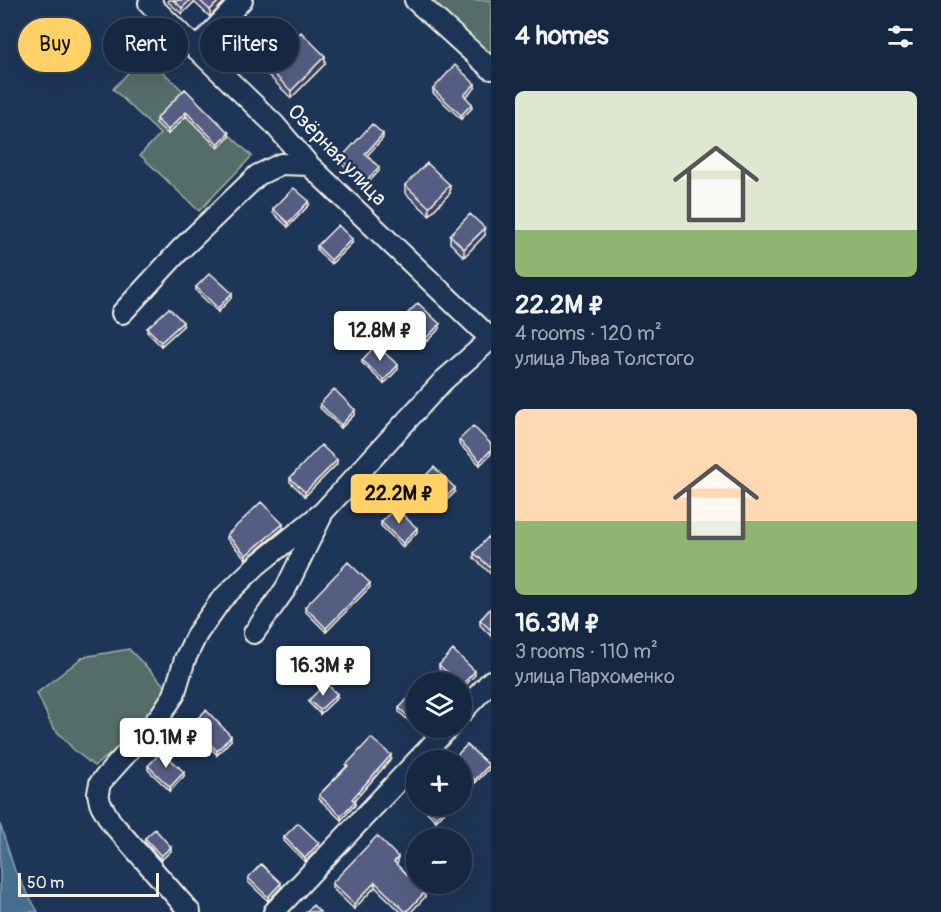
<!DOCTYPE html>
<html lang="en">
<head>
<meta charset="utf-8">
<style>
  :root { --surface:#162841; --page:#1f3048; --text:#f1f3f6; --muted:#9ea6b1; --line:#35445a; --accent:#ffd166 }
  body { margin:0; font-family:Pangolin,sans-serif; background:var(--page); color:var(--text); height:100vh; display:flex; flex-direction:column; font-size:22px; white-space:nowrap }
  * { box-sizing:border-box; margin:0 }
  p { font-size:20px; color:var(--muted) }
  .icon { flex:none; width:33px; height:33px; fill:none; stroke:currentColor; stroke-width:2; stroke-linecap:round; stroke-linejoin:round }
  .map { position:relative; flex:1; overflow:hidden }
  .drawer { display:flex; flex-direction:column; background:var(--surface); width:450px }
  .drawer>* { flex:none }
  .guide { position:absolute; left:18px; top:18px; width:382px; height:54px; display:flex; gap:12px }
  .tools { position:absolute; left:406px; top:672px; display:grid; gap:12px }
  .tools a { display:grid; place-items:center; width:66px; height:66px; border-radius:50%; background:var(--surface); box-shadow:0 6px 24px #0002,0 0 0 2px var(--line); font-size:30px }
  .scale { position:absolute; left:18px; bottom:15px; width:141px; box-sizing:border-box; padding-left:6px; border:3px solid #f4f1e8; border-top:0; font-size:16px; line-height:21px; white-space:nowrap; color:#f4f1e8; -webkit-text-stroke:4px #1d3557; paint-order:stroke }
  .price { position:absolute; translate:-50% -51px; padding:0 14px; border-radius:6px; background:#fff; color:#222; font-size:20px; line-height:39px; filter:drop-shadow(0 2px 3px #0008) }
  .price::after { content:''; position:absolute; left:50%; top:36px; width:18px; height:14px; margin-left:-9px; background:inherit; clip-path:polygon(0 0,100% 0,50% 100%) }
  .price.active { background:var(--accent); color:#111 }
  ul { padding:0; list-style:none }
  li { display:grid; align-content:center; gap:12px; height:318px; padding:0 24px }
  li span { display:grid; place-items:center; height:186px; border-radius:9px; color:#555 }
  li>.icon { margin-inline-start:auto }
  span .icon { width:108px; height:108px; fill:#fffc; stroke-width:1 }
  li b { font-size:26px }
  h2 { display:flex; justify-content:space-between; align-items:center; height:72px; padding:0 24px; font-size:26px }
  .chip { padding:0 21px; border-radius:27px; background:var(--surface); box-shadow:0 6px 24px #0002,0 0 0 2px var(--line); font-size:21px; line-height:54px }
  .chip.active { background:var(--accent); color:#111 }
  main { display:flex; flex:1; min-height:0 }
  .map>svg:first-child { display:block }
</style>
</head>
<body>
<main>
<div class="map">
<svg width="491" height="912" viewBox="0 0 491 912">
  <rect width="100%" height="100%" fill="#1d3557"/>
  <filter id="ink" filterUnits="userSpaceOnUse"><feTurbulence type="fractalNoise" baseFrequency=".0167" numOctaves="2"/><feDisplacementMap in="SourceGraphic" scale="12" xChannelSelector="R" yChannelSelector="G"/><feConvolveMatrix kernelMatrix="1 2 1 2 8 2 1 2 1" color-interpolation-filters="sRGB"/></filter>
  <g filter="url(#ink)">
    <path fill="#556d69" stroke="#a4afa8" stroke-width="1.5" d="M428 0H491V57Z
      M145 55 252 156 199 211 140 155 160 134 113 89Z
      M129 649 167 688 142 731 94 766 74 750 52 726 37 693 83 657Z"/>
    <path fill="#476e8f" stroke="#8ca2b3" stroke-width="1.5" d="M0 824 15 871 38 912H0Z"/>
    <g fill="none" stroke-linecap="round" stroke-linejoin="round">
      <defs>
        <path id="minor" d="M152 0 149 3 274 124 309 165 491 339
          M415 0 491 69
          M196 49 242 0
          M122 313 180 250 258 175 281 164 309 165
          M254 633 286 588 321 517
          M462 712 491 681
          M190 912 111 822 100 803 98 793 100 783 160 716 174 695 185 659 197 634 221 600 257 565 323 512 443 381 491 339
          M274 912 448 728"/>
      </defs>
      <use href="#minor" stroke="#f4f1e8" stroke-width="24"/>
      <use href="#minor" stroke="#1d3557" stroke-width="20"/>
    </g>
    <path fill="#4a5071" stroke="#f4f1e8" stroke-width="1.5" d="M168 0H226L210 17 194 2 182 14 168 2Z
      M325 64 291 98 267 74V67Z
      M475 88 465 97 472 108 461 119 433 93V89Z
      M185 89 229 137 218 148 186 116 168 134 156 123V119Z
      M383 138 367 155 379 171 366 185 340 163V159Z
      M405 185 450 193 429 215 405 193Z
      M309 205 288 227 273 213V209Z
      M450 235H485L464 257 450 243Z
      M352 243 331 264 317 250V246Z
      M196 287 232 297 218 312 196 291Z
      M404 317 440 328 426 342 404 321Z
      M183 326 161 346 147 332V328Z
      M362 360 398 369 384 384 362 363Z
      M320 404 355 414 341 428 320 408Z
      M459 440 491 444 480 465 459 444Z
      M337 464 305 496 290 482V478Z
      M420 481 455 492 441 506 420 485Z
      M381 522 417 532 403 547 381 526Z
      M283 528 246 559 227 539V535Z
      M491 540V574L474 558V553Z
      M370 587 326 632 305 611V607Z
      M491 608V636L480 625V620Z
      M439 665 475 675 462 682H453L439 669Z
      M417 696V728H426L421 732 399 712V708Z
      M337 698 320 714 309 703V700Z
      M191 725 231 740 217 755 191 728Z
      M467 745 489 765V769L475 783 462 771V760H453V759Z
      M391 759 354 801 355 805 341 820 319 799V795L346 767V765Z
      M148 766 184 776 170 791 148 770Z
      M421 806H450L436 821Z
      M284 837 319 847 305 862 284 841Z
      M145 838 171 851 161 860 145 842Z
      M398 862 396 864 425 897 411 912H401L375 887 354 909 332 888V883Z
      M248 878 281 887 268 901 248 882Z"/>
    <path fill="#3c415c" stroke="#f4f1e8" stroke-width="1.5" d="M190 0H194V2L182 14V8Z
      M220 0H226L210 17V10Z
      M325 56V64L291 98V91Z
      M475 84V88L464 99V95Z
      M472 104V108L461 119V115Z
      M186 112V116L168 134V130Z
      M229 133V137L218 148V144Z
      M383 134V138L365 158V154Z
      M379 167V171L366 185V181Z
      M450 185V193L429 215V207Z
      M309 201V205L288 227V223Z
      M485 228V235L464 257V249Z
      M352 239V243L331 264V260Z
      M232 293V297L218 312V308Z
      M183 322V326L161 346V342Z
      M440 324V328L426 342V338Z
      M398 365V369L384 384V380Z
      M355 410V414L341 428V425Z
      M491 450V454L480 465V461Z
      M337 460V464L305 496V492Z
      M455 488V492L441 506V502Z
      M283 524V528L246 559V555Z
      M417 528V532L403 547V543Z
      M370 583V587L326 632V628Z
      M475 671V675L462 689V685Z
      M337 694V698L320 714V710Z
      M231 736V740L217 755V751Z
      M391 755V759L352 803V799Z
      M489 765V769L475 783V780Z
      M184 772V776L170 791V787Z
      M355 801V805L341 820V816Z
      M447 806H450L436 821V817Z
      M319 843V847L305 862V858Z
      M171 847V851L161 860V856Z
      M398 857V862L394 867V862Z
      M375 882V887L354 909V904Z
      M281 883V887L268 901V897Z
      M425 892V897L411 912H406Z"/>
    <path fill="#565d83" stroke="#f4f1e8" stroke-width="1.5" d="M173 0H190L182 8Z
      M199 0H220L210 10Z
      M301 32 325 56 291 91 267 67Z
      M455 65 475 84 464 95 472 104 461 115 433 89Z
      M185 89 229 133 218 144 186 112 168 130 156 119Z
      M372 124 383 134 365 154 379 167 366 181 340 159Z
      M427 163 450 185 429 207 405 185Z
      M294 188 309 201 288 223 273 209Z
      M470 214 485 228 464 249 450 235Z
      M338 225 352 239 331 260 317 246Z
      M210 273 232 293 218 308 196 287Z
      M418 303 440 324 426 338 404 317Z
      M169 308 183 322 161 342 147 328Z
      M376 345 398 365 384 380 362 360Z
      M334 389 355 410 341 425 320 404Z
      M473 426 491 444V450L480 461 459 440Z
      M321 445 337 460 305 492 290 478Z
      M434 467 455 488 441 502 420 481Z
      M261 502 283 524 246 555 227 535Z
      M395 508 417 528 403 543 381 522Z
      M488 537 491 540V568L474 553Z
      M348 562 370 583 326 628 305 607Z
      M491 608V630L480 620Z
      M453 650 475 671 462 685V682H458L439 665Z
      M326 683 337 694 320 710 309 700Z
      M413 693 417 696V724L399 708Z
      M206 710 231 736 217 751 191 725Z
      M371 738 391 755 352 799 355 801 341 816 319 795 348 766 346 765Z
      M467 745 489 765 475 780 462 767V760H455L453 759Z
      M162 751 184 772 170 787 148 766Z
      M425 806H447L436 817Z
      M298 823 319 843 305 858 284 837Z
      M155 829 171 847 161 856 145 838Z
      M377 836 398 857 394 862 425 892 406 912 375 882 354 904 332 883Z
      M261 864 281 883 268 897 248 878Z
      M313 905 320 912H306Z"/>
  </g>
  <g text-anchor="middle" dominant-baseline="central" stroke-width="5" stroke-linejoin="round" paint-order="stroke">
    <g font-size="21" fill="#f4f1e8" stroke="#1d3557">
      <text transform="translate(337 155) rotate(46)">Озёрная улица</text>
    </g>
  </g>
</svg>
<div class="tools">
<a><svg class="icon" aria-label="layers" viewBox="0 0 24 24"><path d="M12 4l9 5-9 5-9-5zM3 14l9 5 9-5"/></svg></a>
<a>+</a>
<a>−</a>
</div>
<div class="scale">50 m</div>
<b class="price" style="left:380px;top:362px">12.8M ₽</b>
<b class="price active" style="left:399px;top:525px">22.2M ₽</b>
<b class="price" style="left:323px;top:697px">16.3M ₽</b>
<b class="price" style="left:166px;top:769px">10.1M ₽</b>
<div class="guide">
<a class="chip active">Buy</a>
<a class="chip">Rent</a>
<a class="chip">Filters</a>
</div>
</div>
<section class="drawer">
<h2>4 homes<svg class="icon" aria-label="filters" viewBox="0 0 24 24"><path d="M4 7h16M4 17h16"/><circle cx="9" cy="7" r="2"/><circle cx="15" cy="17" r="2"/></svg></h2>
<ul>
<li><span style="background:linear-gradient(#dfe7d0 75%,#8fb573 0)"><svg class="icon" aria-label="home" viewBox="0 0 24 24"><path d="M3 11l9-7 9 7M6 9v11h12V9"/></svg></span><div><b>22.2M ₽</b><p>4 rooms · 120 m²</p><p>улица Льва Толстого</p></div></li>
<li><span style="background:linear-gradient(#ffd9b3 60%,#8fb573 0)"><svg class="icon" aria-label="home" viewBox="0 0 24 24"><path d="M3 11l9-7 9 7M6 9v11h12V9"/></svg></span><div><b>16.3M ₽</b><p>3 rooms · 110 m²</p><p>улица Пархоменко</p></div></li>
</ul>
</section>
</main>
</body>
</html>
